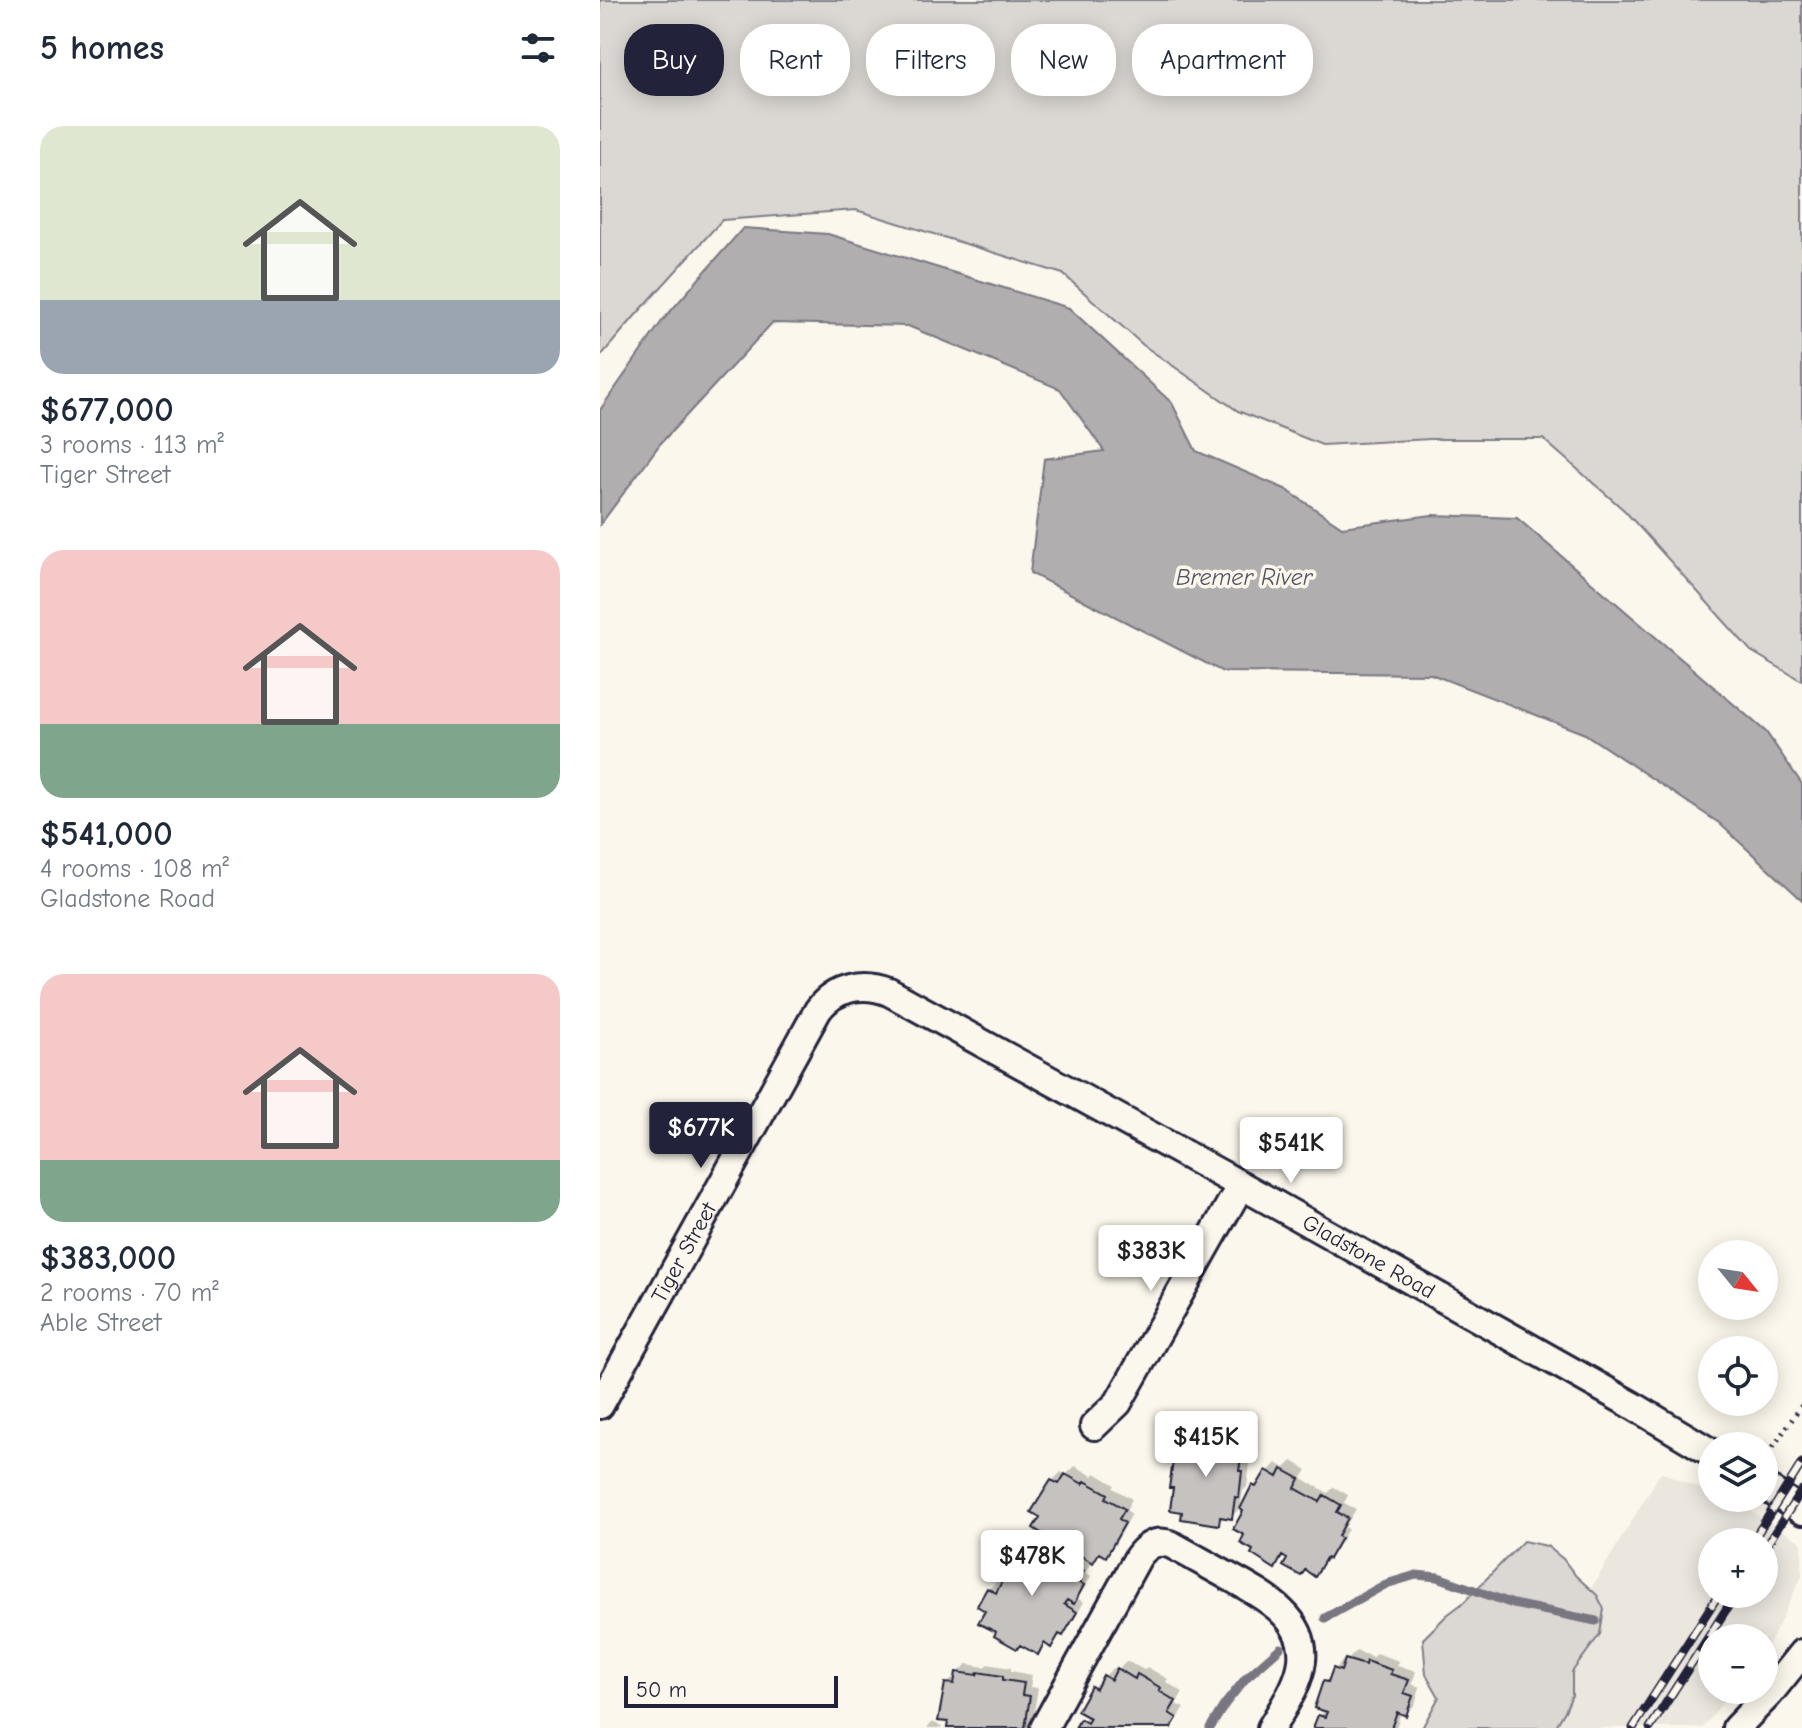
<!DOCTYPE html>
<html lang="en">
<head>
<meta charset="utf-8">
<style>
  :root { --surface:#fff; --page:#f6f6f7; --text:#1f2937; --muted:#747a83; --accent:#22223b }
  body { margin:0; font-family:"Comic Neue",sans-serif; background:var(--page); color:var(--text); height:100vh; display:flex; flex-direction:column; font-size:30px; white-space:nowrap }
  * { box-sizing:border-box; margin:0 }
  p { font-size:26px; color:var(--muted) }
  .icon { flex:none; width:44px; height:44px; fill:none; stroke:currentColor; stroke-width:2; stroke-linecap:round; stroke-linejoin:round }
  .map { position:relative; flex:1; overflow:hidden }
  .sheet { display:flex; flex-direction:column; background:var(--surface); width:600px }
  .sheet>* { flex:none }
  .banner { position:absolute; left:24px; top:24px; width:760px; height:72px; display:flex; gap:16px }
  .needle { width:52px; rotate:120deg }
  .buttons { position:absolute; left:1098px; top:1240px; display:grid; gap:16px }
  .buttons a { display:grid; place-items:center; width:80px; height:80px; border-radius:50%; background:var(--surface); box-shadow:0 4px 20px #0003; font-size:40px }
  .scale { position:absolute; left:24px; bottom:20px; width:214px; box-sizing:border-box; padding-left:8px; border:4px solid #22223b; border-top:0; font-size:22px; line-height:28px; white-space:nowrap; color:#22223b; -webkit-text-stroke:6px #fbf7ec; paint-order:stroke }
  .price { position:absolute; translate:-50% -68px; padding:0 18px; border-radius:8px; background:#fff; color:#222; font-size:26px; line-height:52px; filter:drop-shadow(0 2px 4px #0008) }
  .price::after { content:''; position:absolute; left:50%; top:48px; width:24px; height:18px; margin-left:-12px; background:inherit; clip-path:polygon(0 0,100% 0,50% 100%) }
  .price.current { background:var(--accent); color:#fff }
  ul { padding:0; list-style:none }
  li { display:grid; align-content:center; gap:16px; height:424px; padding:0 40px }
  li span { display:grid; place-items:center; height:248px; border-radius:24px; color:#555 }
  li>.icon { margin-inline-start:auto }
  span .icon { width:144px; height:144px; fill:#fffc; stroke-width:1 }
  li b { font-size:34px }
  h2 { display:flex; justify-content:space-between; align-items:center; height:96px; padding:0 40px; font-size:34px }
  .pill { padding:0 28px; border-radius:32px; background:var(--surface); box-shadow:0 4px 20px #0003; font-size:28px; line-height:72px }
  .pill.current { background:var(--accent); color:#fff }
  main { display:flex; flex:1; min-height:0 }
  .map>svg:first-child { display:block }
</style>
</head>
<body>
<main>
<section class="sheet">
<h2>5 homes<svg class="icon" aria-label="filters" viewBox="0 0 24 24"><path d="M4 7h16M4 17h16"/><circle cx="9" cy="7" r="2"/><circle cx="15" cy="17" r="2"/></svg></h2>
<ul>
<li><span style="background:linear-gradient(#dfe7d0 70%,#9aa5b1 0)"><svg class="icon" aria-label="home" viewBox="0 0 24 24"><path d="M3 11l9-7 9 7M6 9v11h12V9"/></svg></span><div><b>$677,000</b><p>3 rooms · 113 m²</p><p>Tiger Street</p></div></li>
<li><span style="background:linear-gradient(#f6c9c9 70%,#7fa58c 0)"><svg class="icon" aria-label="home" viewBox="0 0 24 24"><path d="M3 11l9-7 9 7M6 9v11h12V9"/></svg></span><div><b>$541,000</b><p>4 rooms · 108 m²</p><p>Gladstone Road</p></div></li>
<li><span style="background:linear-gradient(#f6c9c9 75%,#7fa58c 0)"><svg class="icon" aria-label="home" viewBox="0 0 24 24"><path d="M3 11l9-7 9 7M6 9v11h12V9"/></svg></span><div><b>$383,000</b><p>2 rooms · 70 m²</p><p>Able Street</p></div></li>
</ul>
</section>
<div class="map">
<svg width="1202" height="1728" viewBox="0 0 1202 1728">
  <rect width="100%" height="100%" fill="#fbf7ec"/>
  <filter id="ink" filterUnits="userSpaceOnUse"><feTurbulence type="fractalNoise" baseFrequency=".0125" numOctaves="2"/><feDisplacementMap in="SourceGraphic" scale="16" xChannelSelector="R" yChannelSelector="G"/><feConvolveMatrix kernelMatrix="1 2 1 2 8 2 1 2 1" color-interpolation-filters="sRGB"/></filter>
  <g filter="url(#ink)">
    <path fill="#ebe7df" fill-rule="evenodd" d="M1061 1472 1112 1494V1498H1122L1146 1508 1198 1540 1202 1544V1576L1171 1641 1164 1649V1638H1112V1690H1132L1103 1728H955L965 1711 903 1583 986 1597ZM1112 1542H1164V1594H1112Z"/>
    <path fill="#dbd8d3" stroke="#7e7d87" stroke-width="2" d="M0 0H1202V681L1151 651 1024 510 943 439H830L722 445 638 411 543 345 463 274 256 210 122 220 35 316 0 357Z
      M923 1541 947 1546 963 1559 976 1576 997 1595 1004 1609 1000 1634 972 1672V1695L965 1711 955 1728H822L839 1697 826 1674 823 1639 847 1615 863 1603Z"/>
    <path fill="#b1aeb0" stroke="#787681" stroke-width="2" d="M143 228 228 234 469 308 572 403 596 451 685 489 742 527 832 515 917 518 1166 732 1202 784V900L1119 823 985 734 831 674 623 672 430 573 444 459 504 451 460 389 308 326 172 323 60 444 0 525V410L62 321Z"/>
    <path fill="#0003" d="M604 1426 638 1431 637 1440 650 1442 647 1462 650 1463 647 1487 643 1491 640 1508 631 1517 625 1516 618 1523 575 1462 579 1458 581 1442 590 1434H596Z
      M692 1461 707 1470 702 1478 728 1493 734 1487 748 1495 744 1503 756 1509 745 1527 748 1529 737 1548 715 1574 685 1556 675 1566 656 1550 647 1535 654 1487 676 1463 685 1468Z
      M475 1466 493 1476 495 1473 515 1485 513 1488 532 1499 526 1510 532 1514 514 1546 505 1554 501 1552 492 1561 485 1573 491 1576 482 1592 476 1598 484 1602 471 1625 451 1645 447 1643 437 1652 398 1632 387 1610 389 1589 397 1581 403 1584 412 1568 414 1548 422 1539 426 1542 439 1529 452 1481 461 1472 466 1475Z
      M756 1651 773 1657 776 1653 799 1661 797 1665 816 1671 812 1684 820 1687 815 1705 806 1713 801 1712 796 1728H715L720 1716 726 1710 725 1682 743 1660 747 1661Z
      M527 1661 544 1670 547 1667 568 1679 566 1682 583 1692 576 1704 584 1708 575 1724 571 1728H478L488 1715 493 1687 513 1668 518 1670Z
      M367 1664 385 1667 388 1664 411 1668V1671L432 1675 430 1687 438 1688 432 1724 428 1728H349L347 1684Z
      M333 1722 343 1728H327Z"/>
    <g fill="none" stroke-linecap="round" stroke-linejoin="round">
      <path stroke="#787681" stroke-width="9" d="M725 1618 786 1584 816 1575 838 1577 913 1604 996 1621
        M610 1728 625 1704 646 1678 680 1648"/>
    </g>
    <path fill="#c6c2c0" stroke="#22223b" stroke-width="2" d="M593 1434 631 1439 629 1448 642 1450 639 1471H642L639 1498 635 1497 632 1519 620 1517 619 1525 581 1519 582 1512 570 1510 573 1488H569L573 1461 576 1462 580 1441 592 1443Z
      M682 1469 700 1479 695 1488 720 1502 724 1495 741 1505 737 1512 748 1518 738 1536 741 1538 729 1559 726 1558 715 1577 705 1570 701 1576 683 1566 687 1559 682 1556 675 1569 651 1554 653 1550 640 1543 644 1535 633 1529 643 1511 640 1509 652 1485 656 1487 666 1470 678 1477Z
      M465 1474 483 1484 485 1481 508 1494 506 1498 525 1509 519 1519 525 1523 506 1557 499 1553 493 1563 474 1552 472 1555 449 1542 451 1539 433 1528 440 1517 431 1512 451 1480 459 1484Z
      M426 1539 444 1549 446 1546 467 1558 465 1561 484 1571 478 1582 484 1585 474 1604 467 1600 464 1604 477 1612 463 1636 459 1634 451 1648 444 1643 438 1655 420 1645 417 1649 394 1636 396 1632 378 1623 385 1611 377 1606 387 1588 396 1593 409 1568 402 1564 412 1547 419 1551Z
      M745 1659 765 1665 766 1661 792 1670 790 1674 809 1680 804 1693 813 1696 806 1716 797 1712 791 1728H713L718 1715 725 1717 727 1712 714 1708 723 1681 728 1682 733 1668 741 1671Z
      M517 1668 535 1679 537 1674 561 1688 559 1691 576 1701 569 1713 577 1718 571 1728H475L480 1719 487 1723 490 1718 477 1711 491 1686 496 1689 503 1675 511 1680Z
      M356 1672 377 1675 378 1672 403 1676V1680L424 1683 422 1695 430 1696 425 1728H347L348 1722 338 1721 345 1683 354 1684Z"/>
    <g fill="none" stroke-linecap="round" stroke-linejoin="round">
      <defs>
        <g id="street">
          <path id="s1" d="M0 1405 218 1010C235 987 263 982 289 992L641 1185 1032 1405 1112 1453"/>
          <path d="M494 1426 518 1403 641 1185"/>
          <path d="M1164 1486 1202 1511"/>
          <path d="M444 1728 538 1557C547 1545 557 1539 572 1545 590 1555 608 1565 626 1575 658 1593 707 1616 702 1661 699 1685 683 1707 671 1728"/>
          <path d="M1136 1728 1169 1694 1202 1653"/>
        </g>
      </defs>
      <use href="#street" stroke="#22223b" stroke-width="32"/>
      <path stroke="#22223b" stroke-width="5" stroke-dasharray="2 6" stroke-linecap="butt" d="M1164 1460 1202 1405"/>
      <use href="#street" stroke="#fbf7ec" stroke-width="26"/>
      <defs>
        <path id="rail" d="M1152 1542 1202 1463
          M1164 1549 1202 1490
          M1033 1728 1119 1594
          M1050 1728 1136 1594"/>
      </defs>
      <use href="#rail" stroke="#22223b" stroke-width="9"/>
      <use href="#rail" stroke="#fbf7ec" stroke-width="6" stroke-dasharray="18" stroke-linecap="butt"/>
    </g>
  </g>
  <g text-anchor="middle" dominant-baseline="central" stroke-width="7" stroke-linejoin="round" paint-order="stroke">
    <g font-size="22" fill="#22223b" stroke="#fbf7ec">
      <text stroke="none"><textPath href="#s1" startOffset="174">Tiger Street</textPath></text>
      <text stroke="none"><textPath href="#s1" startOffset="1078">Gladstone Road</textPath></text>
    </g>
    <g font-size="24" font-style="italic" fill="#545364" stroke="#fbf7ec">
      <text x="644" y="577">Bremer River</text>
    </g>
  </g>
</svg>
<div class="buttons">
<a><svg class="needle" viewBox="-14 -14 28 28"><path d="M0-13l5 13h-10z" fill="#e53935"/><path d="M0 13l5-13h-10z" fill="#747a83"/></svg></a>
<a><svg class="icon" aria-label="locate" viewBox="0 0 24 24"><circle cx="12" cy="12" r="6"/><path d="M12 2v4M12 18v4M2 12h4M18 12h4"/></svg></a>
<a><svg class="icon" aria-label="layers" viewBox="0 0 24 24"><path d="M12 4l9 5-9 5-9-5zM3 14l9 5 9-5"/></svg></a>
<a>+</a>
<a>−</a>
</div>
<div class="scale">50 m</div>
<b class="price current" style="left:101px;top:1170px">$677K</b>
<b class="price" style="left:691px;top:1185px">$541K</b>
<b class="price" style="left:551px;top:1293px">$383K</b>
<b class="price" style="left:606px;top:1479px">$415K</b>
<b class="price" style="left:432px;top:1598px">$478K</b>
<div class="banner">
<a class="pill current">Buy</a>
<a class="pill">Rent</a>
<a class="pill">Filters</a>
<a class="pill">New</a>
<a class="pill">Apartment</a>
</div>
</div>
</main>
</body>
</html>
